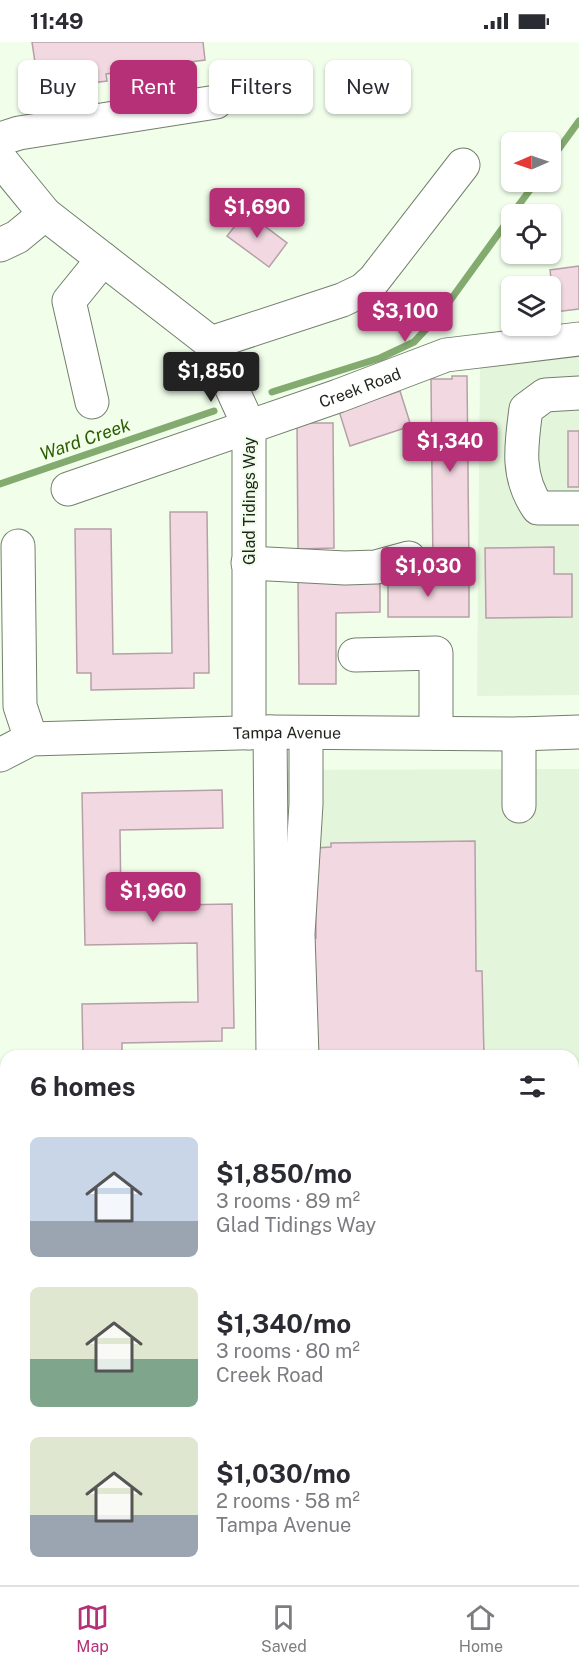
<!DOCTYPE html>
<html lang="en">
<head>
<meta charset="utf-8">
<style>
  :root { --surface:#fff; --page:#f2f2f3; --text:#2b2b33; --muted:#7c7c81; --line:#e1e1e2; --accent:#b53076 }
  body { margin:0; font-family:"Public Sans",sans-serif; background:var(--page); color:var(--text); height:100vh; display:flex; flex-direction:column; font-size:22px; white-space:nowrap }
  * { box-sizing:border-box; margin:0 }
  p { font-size:20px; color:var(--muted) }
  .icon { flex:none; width:33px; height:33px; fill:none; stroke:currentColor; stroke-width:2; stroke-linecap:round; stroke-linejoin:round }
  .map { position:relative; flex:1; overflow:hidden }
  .drawer { position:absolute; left:0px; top:1008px; width:579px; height:536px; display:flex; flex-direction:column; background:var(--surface); border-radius:18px 18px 0 0; box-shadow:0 2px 4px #0004 }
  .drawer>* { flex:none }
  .guide { position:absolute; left:18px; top:18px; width:543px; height:54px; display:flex; gap:12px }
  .needle { width:39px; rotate:268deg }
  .buttons { position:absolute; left:501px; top:90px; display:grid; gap:12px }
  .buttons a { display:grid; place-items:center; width:60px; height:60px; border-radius:9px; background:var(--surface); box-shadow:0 2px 4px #0004; font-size:30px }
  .price { position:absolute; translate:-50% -51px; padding:0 14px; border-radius:6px; background:var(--accent); color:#fff; font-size:20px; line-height:39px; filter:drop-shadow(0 2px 3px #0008) }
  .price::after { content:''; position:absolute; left:50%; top:36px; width:18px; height:14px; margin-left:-9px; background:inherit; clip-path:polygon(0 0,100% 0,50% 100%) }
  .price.current { background:#222; color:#fff }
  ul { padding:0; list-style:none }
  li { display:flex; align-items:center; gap:18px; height:150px; padding:0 30px }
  li span { display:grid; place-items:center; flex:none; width:168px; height:120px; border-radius:9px; color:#555 }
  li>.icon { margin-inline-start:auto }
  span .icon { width:72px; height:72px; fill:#fffc; stroke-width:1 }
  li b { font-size:26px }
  h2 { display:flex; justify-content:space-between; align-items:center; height:72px; padding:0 30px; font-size:26px }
  .pill { padding:0 21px; border-radius:9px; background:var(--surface); box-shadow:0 2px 4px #0004; font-size:21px; line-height:54px }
  .pill.current { background:var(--accent); color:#fff }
  .status { display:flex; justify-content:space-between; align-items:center; height:42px; padding:0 30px; background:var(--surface); direction:ltr }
  .status svg { height:16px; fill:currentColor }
  .dock { display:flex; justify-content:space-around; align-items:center; height:84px; border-top:2px solid var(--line); background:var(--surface); font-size:16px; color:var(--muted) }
  .dock a { display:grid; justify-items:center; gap:3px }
  .dock .current { color:var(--accent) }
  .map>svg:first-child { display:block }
</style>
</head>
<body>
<div class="status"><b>11:49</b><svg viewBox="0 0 49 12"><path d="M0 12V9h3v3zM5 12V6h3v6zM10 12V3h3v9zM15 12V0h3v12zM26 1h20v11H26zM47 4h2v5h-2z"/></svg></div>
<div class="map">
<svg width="579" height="1543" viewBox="0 0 579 1543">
  <rect width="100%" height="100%" fill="#f0feea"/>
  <path fill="#e3f5da" d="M579 314V653L477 654 480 326Z
    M579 727V1102H573V1014H284L282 728Z"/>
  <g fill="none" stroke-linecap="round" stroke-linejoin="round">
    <path stroke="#83aa6f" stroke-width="7" d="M550 119 579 79
      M512 172 536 140
      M272 350 380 316 414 300 441 271 512 173
      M0 442 214 369"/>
  </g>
  <path fill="#f1d8e1" stroke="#b79fa8" stroke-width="1.5" d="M32 0H203L205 18 167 23 168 31 137 35 136 28 106 32 107 39 76 43 75 37 38 41Z
    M246 170 287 201 269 225 227 194Z
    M579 224V267L555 270 550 228Z
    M452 334H467L469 525 433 526 431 337H452Z
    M400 349 411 384 350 404 339 369Z
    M297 381H333L334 506 298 507Z
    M568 389H579V445H568Z
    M170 470H207L209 631H194V646L91 648V631H77L75 487H111L113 612 172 611Z
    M554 505V532H572V575L486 576 485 506Z
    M380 537V570L336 571V642H299L298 538Z
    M388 537H469V575H388Z
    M222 748 223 786 120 788 121 864 232 862 234 986H222V999L122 1001V1014H83L82 962 198 960 197 901 85 903 82 751Z
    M475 799 476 929H482L484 1014H315L304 896H316L315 806 331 805V801Z
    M573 1123H579V1265H573Z
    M573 1295H579V1330H573Z
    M579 1338V1389H573V1339Z
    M573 1400H579V1446H573Z
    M573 1453H579V1504H573Z
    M112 1538H164V1543H112Z"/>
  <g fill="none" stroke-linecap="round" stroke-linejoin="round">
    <defs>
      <g id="minor">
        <path d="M0 97 19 91 216 60"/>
        <path d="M0 117 45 172 211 301 249 384V691"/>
        <path d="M0 203 17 195 45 172"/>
        <path d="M211 301 342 258 363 248 374 238 463 123"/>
        <path d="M579 351 545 353 526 367C521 404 516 434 538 466H579"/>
        <path d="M92 360 69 259 103 217"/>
        <path id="s1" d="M68 447 338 354 446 313 579 297"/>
        <path d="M18 504 20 664 31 697"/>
        <path d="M248 521 345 526 376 525 409 516"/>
        <path d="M355 613 436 611V691"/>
        <path d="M270 690 273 1014"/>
        <path id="s2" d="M0 713 31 697 270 690 519 692 579 690"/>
        <path d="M519 764V692"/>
        <path d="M302 1014 298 892 306 762V691"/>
        <path d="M215 1543V1538"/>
      </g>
    </defs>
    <use href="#minor" stroke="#737f6d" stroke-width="35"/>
    <use href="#minor" stroke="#fff" stroke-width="33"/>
  </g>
  <g text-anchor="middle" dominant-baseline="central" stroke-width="4.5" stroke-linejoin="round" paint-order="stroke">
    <g font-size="16" fill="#1e231c" stroke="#f0feea">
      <text stroke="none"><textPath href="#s1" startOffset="309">Creek Road</textPath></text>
      <text transform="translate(249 459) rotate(-90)">Glad Tidings Way</text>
      <text stroke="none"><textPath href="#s2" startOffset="291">Tampa Avenue</textPath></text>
    </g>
    <g font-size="18" font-style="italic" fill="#2b5c01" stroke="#f0feea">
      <text transform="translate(85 397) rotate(-19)">Ward Creek</text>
    </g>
  </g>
</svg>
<div class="buttons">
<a><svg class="needle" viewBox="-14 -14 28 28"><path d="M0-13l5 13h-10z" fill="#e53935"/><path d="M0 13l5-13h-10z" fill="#7c7c81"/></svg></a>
<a><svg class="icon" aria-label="locate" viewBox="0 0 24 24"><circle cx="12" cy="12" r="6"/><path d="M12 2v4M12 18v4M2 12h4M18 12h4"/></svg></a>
<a><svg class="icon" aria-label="layers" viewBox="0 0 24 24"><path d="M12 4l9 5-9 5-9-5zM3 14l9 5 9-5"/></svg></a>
</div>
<b class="price" style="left:257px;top:197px">$1,690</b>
<b class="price" style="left:405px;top:301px">$3,100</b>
<b class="price current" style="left:211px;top:361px">$1,850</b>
<b class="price" style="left:450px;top:431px">$1,340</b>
<b class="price" style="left:428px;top:556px">$1,030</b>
<b class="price" style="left:153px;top:881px">$1,960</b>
<div class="guide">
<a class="pill">Buy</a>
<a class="pill current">Rent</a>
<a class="pill">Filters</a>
<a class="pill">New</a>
</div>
<section class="drawer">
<h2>6 homes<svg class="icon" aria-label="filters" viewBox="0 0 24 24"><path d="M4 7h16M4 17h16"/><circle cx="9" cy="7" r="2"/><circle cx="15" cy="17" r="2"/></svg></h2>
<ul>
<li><span style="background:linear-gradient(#c9d6e8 70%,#9aa5b1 0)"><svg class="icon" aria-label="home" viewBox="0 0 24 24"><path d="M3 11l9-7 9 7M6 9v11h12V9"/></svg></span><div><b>$1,850/mo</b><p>3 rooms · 89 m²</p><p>Glad Tidings Way</p></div></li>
<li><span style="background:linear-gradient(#dfe7d0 60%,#7fa58c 0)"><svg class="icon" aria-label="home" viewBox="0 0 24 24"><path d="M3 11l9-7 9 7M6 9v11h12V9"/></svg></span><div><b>$1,340/mo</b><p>3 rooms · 80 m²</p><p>Creek Road</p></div></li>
<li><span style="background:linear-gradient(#dfe7d0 65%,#9aa5b1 0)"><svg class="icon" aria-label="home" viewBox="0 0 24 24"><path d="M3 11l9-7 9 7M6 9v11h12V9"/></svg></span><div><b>$1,030/mo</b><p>2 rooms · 58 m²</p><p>Tampa Avenue</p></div></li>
</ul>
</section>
</div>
<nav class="dock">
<a class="current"><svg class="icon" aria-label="map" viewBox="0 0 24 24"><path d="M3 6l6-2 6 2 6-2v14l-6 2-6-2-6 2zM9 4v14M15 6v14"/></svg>Map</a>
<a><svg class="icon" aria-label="saved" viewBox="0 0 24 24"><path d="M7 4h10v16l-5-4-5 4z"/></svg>Saved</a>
<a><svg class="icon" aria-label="home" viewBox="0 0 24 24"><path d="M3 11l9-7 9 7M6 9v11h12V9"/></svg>Home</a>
</nav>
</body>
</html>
